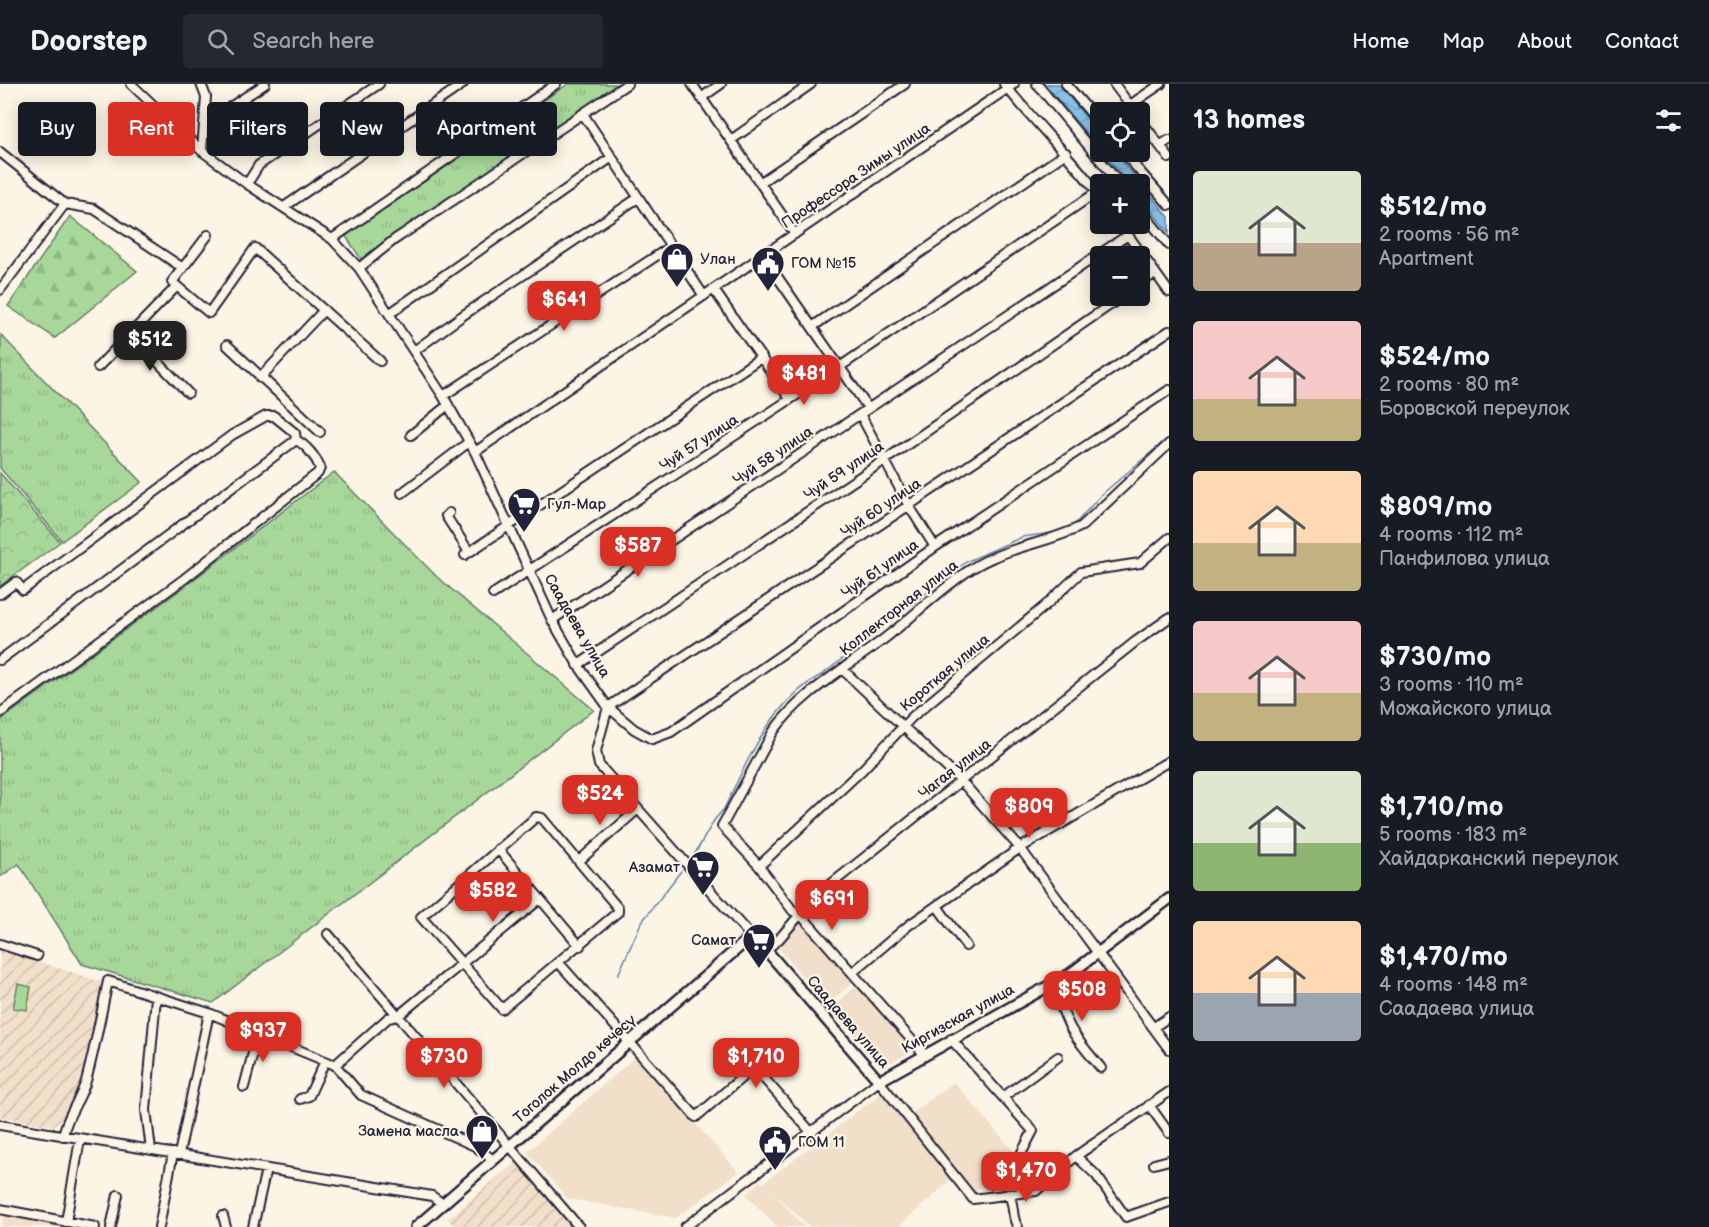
<!DOCTYPE html>
<html lang="en">
<head>
<meta charset="utf-8">
<style>
  :root { --surface:#171b24; --page:#242831; --text:#f1f3f6; --muted:#9ea1a6; --line:#363941; --accent:#d93025 }
  body { margin:0; font-family:"Balsamiq Sans",sans-serif; background:var(--page); color:var(--text); height:100vh; display:flex; flex-direction:column; font-size:22px; white-space:nowrap }
  * { box-sizing:border-box; margin:0 }
  p { font-size:20px; color:var(--muted) }
  .icon { flex:none; width:33px; height:33px; fill:none; stroke:currentColor; stroke-width:2; stroke-linecap:round; stroke-linejoin:round }
  .map { position:relative; flex:1; overflow:hidden }
  .side { display:flex; flex-direction:column; background:var(--surface); width:540px }
  .side>* { flex:none }
  .top-card { position:absolute; left:18px; top:18px; width:570px; height:54px; display:flex; gap:12px }
  .tools { position:absolute; left:1090px; top:18px; display:grid; gap:12px }
  .tools a { display:grid; place-items:center; width:60px; height:60px; border-radius:6px; background:var(--surface); box-shadow:0 3px 15px #0003; font-size:30px }
  .price { position:absolute; translate:-50% -51px; padding:0 14px; border-radius:12px; background:var(--accent); color:#fff; font-size:20px; line-height:39px; filter:drop-shadow(0 2px 3px #0008) }
  .price::after { content:''; position:absolute; left:50%; top:36px; width:18px; height:14px; margin-left:-9px; background:inherit; clip-path:polygon(0 0,100% 0,50% 100%) }
  .price.selected { background:#222; color:#fff }
  ul { padding:0; list-style:none }
  li { display:flex; align-items:center; gap:18px; height:150px; padding:0 24px }
  li span { display:grid; place-items:center; flex:none; width:168px; height:120px; border-radius:6px; color:#555 }
  li>.icon { margin-inline-start:auto }
  span .icon { width:72px; height:72px; fill:#fffc; stroke-width:1 }
  li b { font-size:26px }
  h2 { display:flex; justify-content:space-between; align-items:center; height:72px; padding:0 24px; font-size:26px }
  .tag { padding:0 21px; border-radius:6px; background:var(--surface); box-shadow:0 3px 15px #0003; font-size:21px; line-height:54px }
  .tag.selected { background:var(--accent); color:#fff }
  header { display:flex; align-items:center; gap:36px; box-sizing:border-box; height:84px; padding:0 30px; background:var(--surface); border-bottom:2px solid var(--line) }
  header strong { font-size:28px }
  nav { display:flex; gap:33px; margin-inline-start:auto; font-size:21px }
  .search { width:420px; height:54px; background:var(--page); display:flex; align-items:center; gap:15px; box-sizing:border-box; padding:0 21px; border-radius:6px; color:var(--muted); font-size:22px }
  main { display:flex; flex:1; min-height:0 }
  .map>svg:first-child { display:block }
</style>
</head>
<body>
<header>
<strong>Doorstep</strong>
<div class="search"><svg class="icon" aria-label="search" viewBox="0 0 24 24"><circle cx="10" cy="10" r="6"/><path d="M15 15l6 6"/></svg>Search here</div>
<nav><a>Home</a><a>Map</a><a>About</a><a>Contact</a></nav>
</header>
<main>
<div class="map">
<svg width="1169" height="1143" viewBox="0 0 1169 1143">
  <defs>
    <pattern id="industrial-furrows" width="10" height="10" patternUnits="userSpaceOnUse" patternTransform="scale(1.5)"><rect width="10" height="10" fill="#f2dfca"/><path d="M-1 1l2-2M0 10L10 0M9 11l2-2" fill="none" stroke="#cfbfae"/></pattern>
    <pattern id="grass-tufts" width="24" height="20" patternUnits="userSpaceOnUse" patternTransform="scale(1.5)"><rect width="24" height="20" fill="#a7d899"/><path d="M3 7l-1-3M5 7V3M7 7l1-3M15 17l-1-3M17 17v-4M19 17l1-3" fill="none" stroke="#8fb985"/></pattern>
    <pattern id="forest-firs" width="22" height="20" patternUnits="userSpaceOnUse" patternTransform="scale(1.5)"><rect width="22" height="20" fill="#a7d899"/><path d="M5 1l3.5 6h-7zM16 11l3.5 6h-7z" fill="#8fb985"/></pattern>
    <pattern id="park-crowns" width="20" height="18" patternUnits="userSpaceOnUse" patternTransform="scale(1.5)"><rect width="20" height="18" fill="#a7d899"/><path d="M2 6a3 3 0 1 1 6 0M12 15a3 3 0 1 1 6 0" fill="none" stroke="#8fb985"/></pattern>
    <pattern id="water-waves" width="16" height="10" patternUnits="userSpaceOnUse" patternTransform="scale(1.5)"><rect width="16" height="10" fill="#87c2e6"/><path d="M0 5q4-4 8 0t8 0" fill="none" stroke="#74a6c6"/></pattern>
  </defs>
  <rect width="100%" height="100%" fill="#fcf5e5"/>
  <filter id="ink" filterUnits="userSpaceOnUse"><feTurbulence type="fractalNoise" baseFrequency=".0167" numOctaves="2"/><feDisplacementMap in="SourceGraphic" scale="12" xChannelSelector="R" yChannelSelector="G"/><feConvolveMatrix kernelMatrix="1 2 1 2 8 2 1 2 1" color-interpolation-filters="sRGB"/></filter>
  <g filter="url(#ink)">
    <path fill="#f2dfca" d="M802 837 854 897 827 921 778 863Z
      M858 901 915 965 882 983 831 924Z
      M635 973 739 1088 676 1134 568 1115 527 1068Z
      M954 998 1016 1070 975 1108 911 1030Z
      M882 1009 952 1095 898 1143H810L769 1105 805 1143H777L746 1111 760 1097 763 1099Z
      M4 1131 71 1143H2Z"/>
    <path fill="url(#industrial-furrows)" d="M0 865 105 899 75 1019 54 1042 0 1033Z
      M518 1076 574 1143H456L448 1135Z"/>
    <path fill="url(#grass-tufts)" stroke="#647d6a" stroke-width="1.5" d="M568 0H620L361 175 345 151Z
      M1 251 142 398 62 457 0 384Z
      M334 388 436 492 594 626 213 919 82 880 19 780 0 793V637L184 503Z"/>
    <path fill="url(#forest-firs)" stroke="#647d6a" stroke-width="1.5" d="M70 132 137 187 55 254 8 222Z"/>
    <path fill="url(#park-crowns)" stroke="#647d6a" stroke-width="1.5" d="M0 389 60 458 0 502Z"/>
    <path fill="#a7d899" stroke="#647d6a" stroke-width="1.5" d="M18 900 31 903 27 926 13 924Z"/>
    <path fill="url(#water-waves)" stroke="#5f82a2" stroke-width="1.5" d="M1045 0H1059L1101 52V67Z
      M1102 68H1114L1169 133V149L1140 114V100H1129Z"/>
    <g fill="none" stroke-linecap="round" stroke-linejoin="round">
      <path stroke="#5f82a2" stroke-width="1.5" d="M693 773 715 735 724 725C748 675 772 617 823 590L966 478 1022 453 1059 448 1075 440 1101 411 1169 353
        M618 891 641 839 681 787"/>
      <defs>
        <path id="minor" d="M131 0 202 67 247 100 332 155 359 184 443 312 475 368 552 536 578 581 608 623 596 667 599 681 755 857
          M201 0 206 13 202 67
          M692 0 795 150
          M1004 0C1035 39 1071 73 1101 113
          M1037 0 1120 100
          M1066 0 1101 41
          M1114 0 1135 28
          M701 14 721 0
          M1130 21 1161 0
          M583 30 704 212
          M1140 35 1169 74
          M206 39 265 0
          M731 56 811 0
          M1161 61 1169 56
          M0 68 65 120 94 125 183 184
          M1123 68 1169 121
          M761 98 905 0
          M247 100 259 81 379 0
          M284 123 463 0
          M1140 125 1169 161
          M1120 140 1169 208
          M208 151 172 198 209 229 255 164 380 277
          M332 155 556 0
          M763 172 868 324
          M359 184 394 156 627 0
          M1140 200 1155 189
          M0 206 65 120
          M714 206 790 315
          M389 230 612 73
          M812 243 1066 69
          M1169 247 608 623 634 645 652 655 671 648 935 463 1169 306
          M131 250 188 309
          M227 261 320 348
          M414 267 462 232 638 114
          M98 283 177 202
          M260 294 324 226
          M443 312 670 163
          M860 330 909 422 935 463
          M411 351 448 321
          M475 368 1014 0
          M402 409 469 358
          M449 429 446 432 469 468
          M465 471 762 273
          M0 510 16 498 23 506 232 351 266 332H274L295 349 296 356C306 361 316 373 320 384L318 389 184 495 0 629
          M493 510 841 282 1097 108
          M552 536 1128 151
          M0 576 296 356
          M578 581 885 376 1123 212
          M842 585 962 698 1020 764 1169 965
          M536 733 542 734 618 824V828L502 925 421 833Z
          M498 765 580 862
          M579 777 638 725
          M759 782 863 685 912 633 1046 521 1081 488 1140 479 1169 454
          M937 822 966 862
          M328 850 579 1143
          M0 860 37 872
          M766 866 779 855 815 813 1135 558 1169 534
          M559 879 696 1033 754 983 811 1048
          M853 888 909 841 1020 764 1169 677
          M1051 901C1060 916 1063 931 1071 945 1079 959 1091 972 1101 984
          M1154 943 1169 933
          M951 955 1033 1047 1020 1072 1021 1108
          M924 970 801 831 793 827 759 782 722 742 773 648C802 607 850 582 889 551 915 531 943 503 971 485 1004 463 1047 460 1082 442L1169 360
          M335 981 388 934 398 932 540 815
          M244 1003 258 950
          M1003 1013 1058 973
          M300 1015 309 1012 325 977
          M1149 1021 1169 1049
          M0 1041 432 1112 443 1120
          M63 1052C66 1032 80 1017 86 997 95 964 101 930 108 897L209 929 335 981 361 1011 475 1062 493 1076
          M151 1066 146 1026 156 913
          M179 1070 209 929
          M1076 1072 1096 1091 1126 1133 1169 1118
          M1154 1080 1169 1076
          M1008 1110C1016 1121 1010 1132 1018 1143
          M0 1125 95 1143
          M223 1132 226 1143
          M66 1138 80 1055
          M111 1143 118 1111
          M159 1143 173 1069
          M253 1143 266 1085
          M685 1143 879 997 973 1115 1036 1107 1076 1072 1169 1008"/>
        <path id="major" d="M416 1143 745 858 761 860 879 997 1070 890 1169 815"/>
      </defs>
      <use href="#minor" stroke="#22223b" stroke-width="12"/>
      <use href="#major" stroke="#22223b" stroke-width="14"/>
      <use href="#minor" stroke="#fcf5e5" stroke-width="8"/>
      <use href="#major" stroke="#fcf5e5" stroke-width="9"/>
    </g>
  </g>
  <defs>
    <symbol id="shop-pin" viewBox="-11 -11 22 30"><path d="M0 17L-7.5 6A9.5 9.5 0 1 1 7.5 6Z" fill="#22223b" stroke="#fcf5e5"/><path d="M-5-2.5h2.3a2.7 3.5 0 0 1 5.4 0H5L5.5 6h-11ZM-1.5-2.5h3a1.5 2.3 0 0 0-3 0Z" fill="#fff"/></symbol>
    <symbol id="civic-pin" viewBox="-11 -11 22 30"><path d="M0 17L-7.5 6A9.5 9.5 0 1 1 7.5 6Z" fill="#22223b" stroke="#fcf5e5"/><path d="M-.6-6.5H3V-4.5H.6V-3L4-1V1h2V6H-6V1h2V-1L-.6-3ZM-1.2 2.5V6h2.4V2.5Z" fill="#fff"/></symbol>
    <symbol id="supermarket-pin" viewBox="-11 -11 22 30"><path d="M0 17L-7.5 6A9.5 9.5 0 1 1 7.5 6Z" fill="#22223b" stroke="#fcf5e5"/><path d="M-6-5.5h2.5l.6 2H6L4.5 2H-2.5L-4.4-4H-6ZM-1.5 3.2a1.3 1.3 0 1 0 .1 0ZM3 3.2a1.3 1.3 0 1 0 .1 0Z" fill="#fff"/></symbol>
  </defs>
  <g fill-rule="evenodd">
    <use href="#shop-pin" x="658" y="156" width="38" height="52"/>
    <use href="#civic-pin" x="749" y="160" width="38" height="52"/>
    <use href="#supermarket-pin" x="505" y="401" width="38" height="52"/>
    <use href="#supermarket-pin" x="684" y="764" width="38" height="52"/>
    <use href="#supermarket-pin" x="740" y="837" width="38" height="52"/>
    <use href="#shop-pin" x="463" y="1028" width="38" height="52"/>
    <use href="#civic-pin" x="756" y="1039" width="38" height="52"/>
  </g>
  <g text-anchor="middle" dominant-baseline="central" stroke-width="4.5" stroke-linejoin="round" paint-order="stroke">
    <g font-size="15" fill="#22223b" stroke="#fcf5e5">
      <text transform="translate(856 92) rotate(-34)">Профессора Зимы улица</text>
      <text transform="translate(699 359) rotate(-33)">Чуй 57 улица</text>
      <text transform="translate(773 372) rotate(-34)">Чуй 58 улица</text>
      <text transform="translate(844 387) rotate(-34)">Чуй 59 улица</text>
      <text transform="translate(881 424) rotate(-34)">Чуй 60 улица</text>
      <text transform="translate(880 485) rotate(-35)">Чуй 61 улица</text>
      <text transform="translate(899 524) rotate(-38)">Коллекторная улица</text>
      <text transform="translate(577 542) rotate(60)">Саадаева улица</text>
      <text transform="translate(945 589) rotate(-40)">Короткая улица</text>
      <text transform="translate(955 685) rotate(-38)">Чагая улица</text>
      <text transform="translate(958 935) rotate(-29)">Киргизская улица</text>
      <text transform="translate(848 938) rotate(49)">Саадаева улица</text>
      <text transform="translate(575 985) rotate(-41)">Тоголок Молдо көчөсү</text>
    </g>
    <g font-size="15" fill="#22223b" stroke="#fcf5e5" text-anchor="start">
      <text x="700" y="175">Улан</text>
      <text x="791" y="179">ГОМ №15</text>
      <text x="547" y="420">Гул-Мар</text>
      <text x="680" y="783" text-anchor="end">Азамат</text>
      <text x="736" y="856" text-anchor="end">Самат</text>
      <text x="459" y="1047" text-anchor="end">Замена масла</text>
      <text x="798" y="1058">ГОМ 11</text>
    </g>
  </g>
</svg>
<div class="tools">
<a><svg class="icon" aria-label="locate" viewBox="0 0 24 24"><circle cx="12" cy="12" r="6"/><path d="M12 2v4M12 18v4M2 12h4M18 12h4"/></svg></a>
<a>+</a>
<a>−</a>
</div>
<b class="price" style="left:564px;top:248px">$641</b>
<b class="price selected" style="left:150px;top:288px">$512</b>
<b class="price" style="left:804px;top:322px">$481</b>
<b class="price" style="left:638px;top:494px">$587</b>
<b class="price" style="left:600px;top:742px">$524</b>
<b class="price" style="left:1029px;top:755px">$809</b>
<b class="price" style="left:493px;top:839px">$582</b>
<b class="price" style="left:832px;top:847px">$691</b>
<b class="price" style="left:1082px;top:938px">$508</b>
<b class="price" style="left:263px;top:979px">$937</b>
<b class="price" style="left:444px;top:1005px">$730</b>
<b class="price" style="left:756px;top:1005px">$1,710</b>
<b class="price" style="left:1026px;top:1119px">$1,470</b>
<div class="top-card">
<a class="tag">Buy</a>
<a class="tag selected">Rent</a>
<a class="tag">Filters</a>
<a class="tag">New</a>
<a class="tag">Apartment</a>
</div>
</div>
<section class="side">
<h2>13 homes<svg class="icon" aria-label="filters" viewBox="0 0 24 24"><path d="M4 7h16M4 17h16"/><circle cx="9" cy="7" r="2"/><circle cx="15" cy="17" r="2"/></svg></h2>
<ul>
<li><span style="background:linear-gradient(#dfe7d0 60%,#b9a48a 0)"><svg class="icon" aria-label="home" viewBox="0 0 24 24"><path d="M3 11l9-7 9 7M6 9v11h12V9"/></svg></span><div><b>$512/mo</b><p>2 rooms · 56 m²</p><p>Apartment</p></div></li>
<li><span style="background:linear-gradient(#f6c9c9 65%,#c2b280 0)"><svg class="icon" aria-label="home" viewBox="0 0 24 24"><path d="M3 11l9-7 9 7M6 9v11h12V9"/></svg></span><div><b>$524/mo</b><p>2 rooms · 80 m²</p><p>Боровской переулок</p></div></li>
<li><span style="background:linear-gradient(#ffd9b3 60%,#c2b280 0)"><svg class="icon" aria-label="home" viewBox="0 0 24 24"><path d="M3 11l9-7 9 7M6 9v11h12V9"/></svg></span><div><b>$809/mo</b><p>4 rooms · 112 m²</p><p>Панфилова улица</p></div></li>
<li><span style="background:linear-gradient(#f6c9c9 60%,#c2b280 0)"><svg class="icon" aria-label="home" viewBox="0 0 24 24"><path d="M3 11l9-7 9 7M6 9v11h12V9"/></svg></span><div><b>$730/mo</b><p>3 rooms · 110 m²</p><p>Можайского улица</p></div></li>
<li><span style="background:linear-gradient(#dfe7d0 60%,#8fb573 0)"><svg class="icon" aria-label="home" viewBox="0 0 24 24"><path d="M3 11l9-7 9 7M6 9v11h12V9"/></svg></span><div><b>$1,710/mo</b><p>5 rooms · 183 m²</p><p>Хайдарканский переулок</p></div></li>
<li><span style="background:linear-gradient(#ffd9b3 60%,#9aa5b1 0)"><svg class="icon" aria-label="home" viewBox="0 0 24 24"><path d="M3 11l9-7 9 7M6 9v11h12V9"/></svg></span><div><b>$1,470/mo</b><p>4 rooms · 148 m²</p><p>Саадаева улица</p></div></li>
</ul>
</section>
</main>
</body>
</html>
